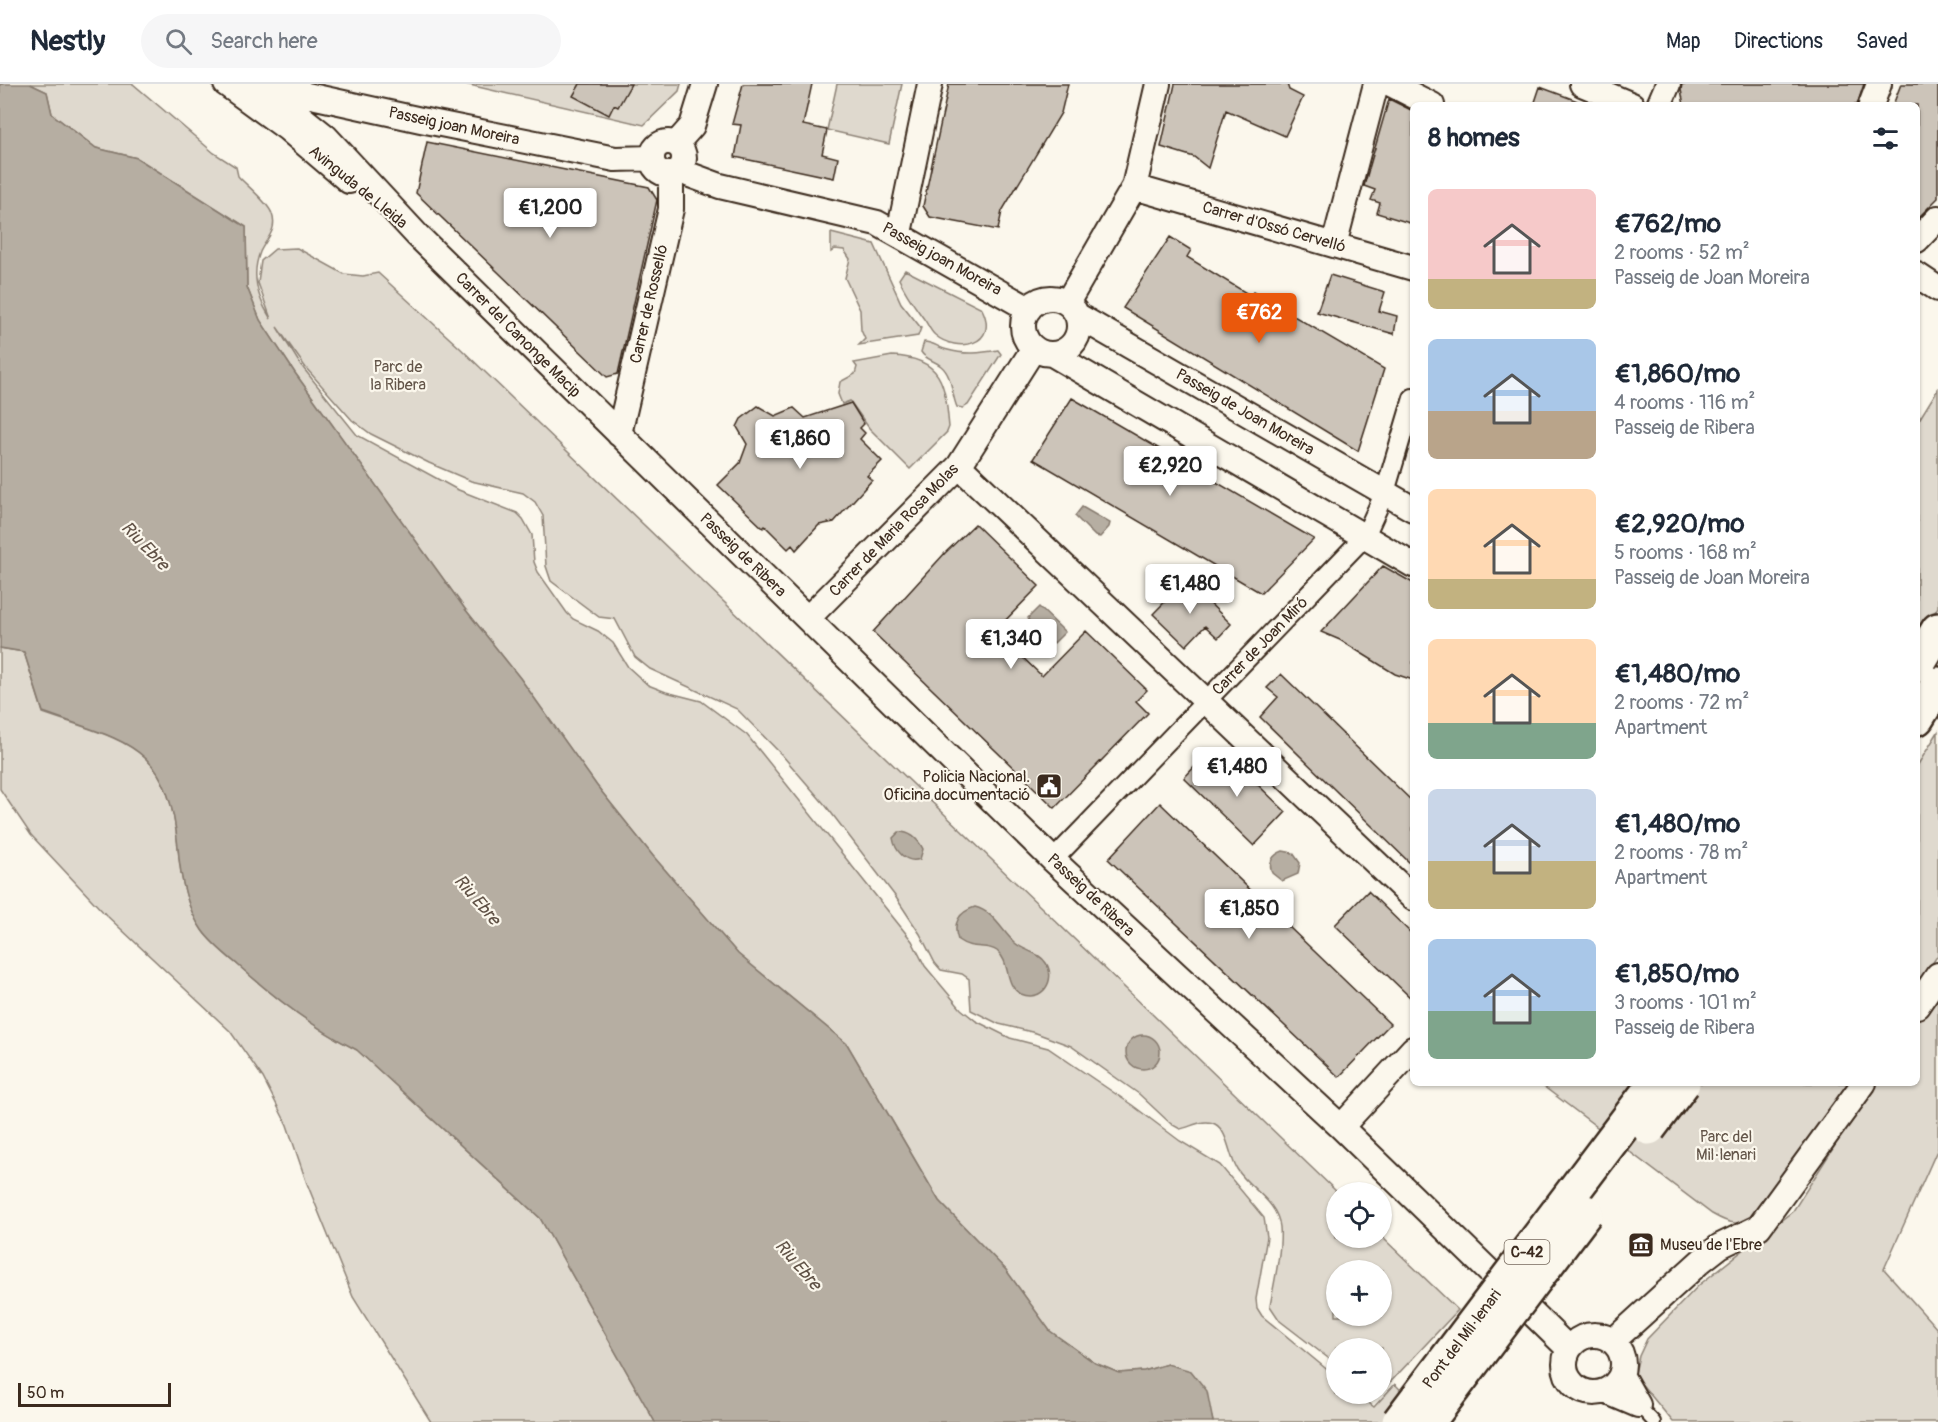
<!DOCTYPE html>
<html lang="en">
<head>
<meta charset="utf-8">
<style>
  :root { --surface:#fff; --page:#f6f6f7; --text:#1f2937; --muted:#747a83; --line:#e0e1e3; --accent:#ea580c }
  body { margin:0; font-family:Pangolin,sans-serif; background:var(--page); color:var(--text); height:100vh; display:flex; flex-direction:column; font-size:22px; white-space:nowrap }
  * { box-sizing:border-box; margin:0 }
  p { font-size:20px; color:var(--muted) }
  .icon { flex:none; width:33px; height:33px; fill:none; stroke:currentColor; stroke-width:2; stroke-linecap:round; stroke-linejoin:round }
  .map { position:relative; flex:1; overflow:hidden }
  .side { position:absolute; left:1410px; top:18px; width:510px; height:984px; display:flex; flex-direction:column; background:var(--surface); border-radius:9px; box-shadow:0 2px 4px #0004 }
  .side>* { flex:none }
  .buttons { position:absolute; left:1326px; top:1098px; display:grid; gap:12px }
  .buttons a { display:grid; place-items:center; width:66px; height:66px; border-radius:50%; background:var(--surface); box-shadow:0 2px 4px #0004; font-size:30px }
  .scale { position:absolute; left:18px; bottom:15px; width:153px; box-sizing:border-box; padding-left:6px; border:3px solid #3b2a1e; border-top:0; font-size:16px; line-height:21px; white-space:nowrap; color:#3b2a1e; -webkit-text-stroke:4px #fbf7ec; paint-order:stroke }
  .price { position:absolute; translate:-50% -51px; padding:0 14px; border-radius:6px; background:#fff; color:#222; font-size:20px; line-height:39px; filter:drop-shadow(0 2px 3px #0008) }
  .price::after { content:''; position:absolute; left:50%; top:36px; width:18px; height:14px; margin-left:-9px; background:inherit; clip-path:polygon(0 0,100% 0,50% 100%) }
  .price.selected { background:var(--accent); color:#fff }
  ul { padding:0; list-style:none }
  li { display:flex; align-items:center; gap:18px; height:150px; padding:0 18px }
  li span { display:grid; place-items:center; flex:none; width:168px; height:120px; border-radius:9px; color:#555 }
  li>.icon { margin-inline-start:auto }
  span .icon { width:72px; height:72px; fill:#fffc; stroke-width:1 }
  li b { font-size:26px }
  h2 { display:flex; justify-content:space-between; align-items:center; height:72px; padding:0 18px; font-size:26px }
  header { display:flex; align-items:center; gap:36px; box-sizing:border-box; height:84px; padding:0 30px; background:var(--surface); border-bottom:2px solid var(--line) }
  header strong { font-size:28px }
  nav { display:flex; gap:33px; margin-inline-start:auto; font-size:21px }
  .search { width:420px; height:54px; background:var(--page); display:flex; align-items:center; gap:15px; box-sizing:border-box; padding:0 21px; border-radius:33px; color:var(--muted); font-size:22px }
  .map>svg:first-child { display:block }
</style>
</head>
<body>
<header>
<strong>Nestly</strong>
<div class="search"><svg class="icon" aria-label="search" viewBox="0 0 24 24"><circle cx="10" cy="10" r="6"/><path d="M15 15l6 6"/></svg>Search here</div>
<nav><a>Map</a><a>Directions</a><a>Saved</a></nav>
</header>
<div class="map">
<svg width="1938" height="1338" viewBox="0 0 1938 1338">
  <rect width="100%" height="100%" fill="#fbf7ec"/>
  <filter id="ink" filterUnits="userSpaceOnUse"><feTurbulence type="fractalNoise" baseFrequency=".0167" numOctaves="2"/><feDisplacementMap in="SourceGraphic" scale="12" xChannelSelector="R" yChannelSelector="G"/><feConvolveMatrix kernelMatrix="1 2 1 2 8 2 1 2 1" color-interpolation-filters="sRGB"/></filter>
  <g filter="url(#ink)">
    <path fill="#dfd9ce" stroke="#8d8276" stroke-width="1.5" fill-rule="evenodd" d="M30 0H133L214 69 236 83 238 92C246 101 269 119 272 130 278 146 266 155 260 168 251 191 258 215 271 235L258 199 261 177 275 165 297 164 344 190 363 192 378 189 459 263 1337 1108 1336 1154 1382 1153 1458 1226 1382 1307V1264H1336V1280L1280 1237 1270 1222C1274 1199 1282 1166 1280 1143 1277 1116 1250 1106 1237 1085 1229 1072 1228 1047 1215 1040 1204 1034 1191 1043 1180 1045L1171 1040 1139 1010 1071 962 1036 949 999 940 971 926 969 895 962 890 941 886 935 879 920 850 895 812 826 722 782 671 737 625 650 585 635 573 615 535 599 533 551 497 546 482 543 432 535 418 523 409 471 397 429 379 371 350 352 336 306 284 277 243 300 280 357 351 456 405 517 429 523 435 532 451 534 478 538 488 567 529 573 535 598 547 613 559 628 583 648 601 666 608 701 617 747 651 912 857 925 882 961 925 976 937 1010 954 1048 964 1132 1021 1180 1057 1220 1081 1264 1134 1267 1153 1256 1215 1257 1224 1262 1232 1336 1293V1310H1357L1374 1323 1395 1300 1431 1338H1213L1212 1333 1167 1280 1144 1287 1119 1289 1095 1279 1050 1247 1006 1186 939 1117 847 960 738 870 653 772 597 702 520 594 465 525 295 289 260 236 247 203 246 143 137 74 96 64 52 30 47 8ZM1336 1186H1382V1232H1336Z
      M465 0H681L679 7 644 41Z
      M837 0H902L889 60 827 46Z
      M831 149 874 160 901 219 921 244 918 252 859 261 865 255 861 246 860 226 845 194 850 175 844 166 835 165 831 168Z
      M905 186 982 225C1000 261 957 270 935 251 930 247 928 240 924 235 914 221 906 211 899 195Z
      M924 258C933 258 939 264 948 266 965 271 981 269 998 266L1001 270 968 321 963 324 957 323C951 310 953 292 941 282 934 276 926 276 921 268Z
      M892 272C943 274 945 300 949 343L947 348 910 385 869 344 850 317 842 320 838 310 840 298 855 290 857 283 854 279Z
      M1938 305V523L1917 558V339Z
      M0 564 24 568 43 629C129 659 168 660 178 763 180 791 186 823 202 846 211 859 226 871 238 881 275 914 313 944 357 966L540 1134 655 1338H431L353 1213 306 1097 287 1041 263 994 230 947 106 831 31 751 0 705Z
      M1938 648V871L1917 902V682Z
      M1938 900V1064L1884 1185 1938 1246V1338H1673L1639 1297 1635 1289 1639 1272 1647 1255 1699 1201 1793 1127 1875 999H1917V933Z
      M1539 999H1850L1757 1129C1739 1143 1731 1141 1712 1130Z"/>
    <path fill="#b6aea2" stroke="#85796d" stroke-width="1.5" d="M0 0H30L47 8 52 30 96 64 137 74 246 143 247 203 260 236 295 289 465 525 520 594 597 702 653 772 738 870 847 960 939 1117 1006 1186 1050 1247 1095 1279 1119 1289 1144 1287 1167 1280 1191 1287 1207 1307 1213 1338H655L540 1134 357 966C313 944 275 914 238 881 226 871 211 859 202 846 186 823 180 791 178 763 168 660 129 659 43 628L24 568 0 564Z
      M1082 423 1110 439 1109 443 1100 453 1095 452 1075 432Z
      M1039 523 1065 548 1054 559 1035 553 1028 534Z
      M899 748C910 748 918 755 923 765L920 775C906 780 895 767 893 754Z
      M1283 767 1293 769 1300 779 1298 790 1282 797 1272 789C1268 779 1272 771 1283 767Z
      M975 823C993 827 1002 847 1015 859 1024 867 1039 868 1046 879 1057 896 1042 919 1021 910 1004 902 1011 878 997 867 986 859 973 867 958 856 952 839 959 828 975 823Z
      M1126 968a17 17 0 1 1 34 0a17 17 0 1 1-34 0Z"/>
    <path fill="#ccc4b9" stroke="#3b2a1e" stroke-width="1.5" d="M580 0H631L618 23 614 21 609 31 573 12Z
      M743 0H812L803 41 827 46 822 70 838 74 834 94 735 73 741 41 732 40Z
      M949 0H1068L1061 29 1002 127 998 146 930 133 923 122Z
      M1175 0H1287L1289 6 1303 13 1285 52 1226 26 1208 84 1194 73 1161 63Z
      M1682 0H1864L1857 21H1684L1681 6Z
      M1901 0H1938V114L1917 135V21H1893Z
      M1540 3 1583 19V21H1534Z
      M1389 15 1413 27V140L1377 129 1380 119 1371 116 1375 106 1364 102Z
      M427 58 649 103 657 116 618 290 607 293 416 109Z
      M1170 153 1191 166 1187 173 1251 212 1253 208 1384 285 1358 367 1123 224Z
      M1330 191 1385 208 1379 227 1397 232 1394 250 1317 228Z
      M1072 314 1314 455 1261 509 1033 375Z
      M851 319 864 340 860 344 865 349 860 355 882 377 867 392 872 396 834 438 819 441 796 466 792 461 788 465 765 442 763 444 718 401 740 379 747 360 737 343 741 335 758 322 775 332 794 324 805 334Z
      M975 440 1039 502 995 547 1042 592 1086 547 1147 606 1136 617 1148 629 1055 724 873 548 945 469Z
      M1383 482 1413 499V596L1395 590 1340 556 1321 548Z
      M1186 496 1231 540 1218 554 1205 542 1186 562 1153 530Z
      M1281 590 1413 718V782L1260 633 1278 613 1267 604Z
      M1226 670 1286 728 1254 762 1184 694 1198 679 1209 689Z
      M1160 719 1390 940 1339 993 1108 775Z
      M1368 807 1413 851V916L1335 841Z"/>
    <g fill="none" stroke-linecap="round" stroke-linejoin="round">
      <defs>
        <path id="service" d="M1638 1321 1654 1338"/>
        <path id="pedestrian" d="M1053 776 1365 452 1385 408 1413 314"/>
        <path id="minor" d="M226 0 288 45 349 97
          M250 0 282 18 326 53 417 151 1053 776 1341 1043 1569 1265
          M1391 0 1432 21
          M1582 0 1632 21
          M266 2 421 36 615 75 652 74
          M1659 21 1668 0
          M1871 21 1879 0
          M652 74a16 16 0 1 1 32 0a16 16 0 1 1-32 0Z
          M676 60 692 42 705 0
          M681 84 690 91 720 102 877 139 1029 225
          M1134 103 1413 184
          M899 149 930 0
          M1917 156 1938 134
          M1334 161 1376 0
          M1917 191 1938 205
          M1023 242a28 28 0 1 1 56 0a28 28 0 1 1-56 0Z
          M1067 219 1134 103 1158 0
          M1078 232 1413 425
          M1052 270 1413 481
          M619 350 671 125V90
          M959 382 1413 814
          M808 534 959 382 1034 264
          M1917 922 1938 891
          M1341 1043 1413 965
          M1565 1280a29 29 0 1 1 58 0a29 29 0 1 1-58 0Z
          M1613 1257 1702 1176 1720 1162 1759 1143 1864 999
          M1605 1307 1638 1321 1621 1291"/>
        <path id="primary" d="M1917 581 1938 546
          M1917 634 1938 600"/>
      </defs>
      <use href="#service" stroke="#3b2a1e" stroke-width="16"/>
      <use href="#pedestrian" stroke="#3b2a1e" stroke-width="22"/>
      <use href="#minor" stroke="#3b2a1e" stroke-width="28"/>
      <use href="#primary" stroke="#3b2a1e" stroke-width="38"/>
      <use href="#service" stroke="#fbf7ec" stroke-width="12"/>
      <use href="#pedestrian" stroke="#fbf7ec" stroke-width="18"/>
      <use href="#minor" stroke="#fbf7ec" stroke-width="24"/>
      <use href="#primary" stroke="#fbf7ec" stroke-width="33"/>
      <defs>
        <path id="primary-bridge" d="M1649 1044 1683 999
          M1399 1338 1655 999
          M1428 1338 1586 1128"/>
      </defs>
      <use href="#primary-bridge" stroke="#3b2a1e" stroke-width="38" stroke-linecap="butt"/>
      <use href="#primary-bridge" stroke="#fbf7ec" stroke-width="33"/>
    </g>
  </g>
  <defs>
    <symbol id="civic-square" viewBox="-11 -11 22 22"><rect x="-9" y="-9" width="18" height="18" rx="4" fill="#3b2a1e" stroke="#fbf7ec"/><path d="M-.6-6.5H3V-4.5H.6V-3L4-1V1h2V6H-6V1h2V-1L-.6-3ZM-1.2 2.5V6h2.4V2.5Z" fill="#fff"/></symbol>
    <symbol id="museum-square" viewBox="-11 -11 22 22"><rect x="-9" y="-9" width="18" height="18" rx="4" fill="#3b2a1e" stroke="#fbf7ec"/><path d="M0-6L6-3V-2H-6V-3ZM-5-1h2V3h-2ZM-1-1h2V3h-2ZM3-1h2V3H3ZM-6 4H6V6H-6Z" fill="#fff"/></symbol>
  </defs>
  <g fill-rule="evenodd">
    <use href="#civic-square" x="1034" y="687" width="30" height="30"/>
    <use href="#museum-square" x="1626" y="1146" width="30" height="30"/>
  </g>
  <g text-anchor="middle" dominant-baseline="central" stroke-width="4.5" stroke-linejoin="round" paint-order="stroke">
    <rect fill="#fbf7ec" stroke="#75685c" stroke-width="1.5" x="1504.5" y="1156" width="45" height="24" rx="4.5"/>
    <g font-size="15" font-weight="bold" fill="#3b2a1e">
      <text x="1527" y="1168">C-42</text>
    </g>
    <g font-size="16" fill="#3b2a1e" stroke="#fbf7ec">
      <text transform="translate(454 42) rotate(12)">Passeig joan Moreira</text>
      <text transform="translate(358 103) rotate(39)">Avinguda de Lleida</text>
      <text transform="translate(1274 143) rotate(16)">Carrer d'Ossó Cervelló</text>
      <text transform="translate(942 175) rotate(29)">Passeig joan Moreira</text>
      <text transform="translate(649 220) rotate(-77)">Carrer de Rosselló</text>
      <text transform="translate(518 251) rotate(45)">Carrer del Canonge Macip</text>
      <text transform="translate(1245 328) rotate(30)">Passeig de Joan Moreira</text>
      <text transform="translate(894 446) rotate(-46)">Carrer de Maria Rosa Molas</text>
      <text transform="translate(743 471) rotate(44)">Passeig de Ribera</text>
      <text transform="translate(1260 562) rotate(-46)">Carrer de Joan Miró</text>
      <text transform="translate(1091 811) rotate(43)">Passeig de Ribera</text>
      <text transform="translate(1462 1255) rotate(-53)">Pont del Mil·lenari</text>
    </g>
    <g font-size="16" fill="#64564a" stroke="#fbf7ec">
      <text x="398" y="283">Parc de<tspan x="398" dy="18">la Ribera</tspan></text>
      <text x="1726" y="1053">Parc del<tspan x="1726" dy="18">Mil·lenari</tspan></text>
    </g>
    <g font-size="16" fill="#3b2a1e" stroke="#fbf7ec" text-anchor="end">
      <text x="1030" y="693">Policia Nacional.<tspan x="1030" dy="18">Oficina documentació</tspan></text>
      <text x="1660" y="1161" text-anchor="start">Museu de l'Ebre</text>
    </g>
    <g font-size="18" font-style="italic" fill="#605246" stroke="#fbf7ec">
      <text transform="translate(145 462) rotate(46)">Riu Ebre</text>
      <text transform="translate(477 816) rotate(49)">Riu Ebre</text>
      <text transform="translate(798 1181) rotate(49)">Riu Ebre</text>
    </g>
  </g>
</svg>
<div class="buttons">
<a><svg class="icon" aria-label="locate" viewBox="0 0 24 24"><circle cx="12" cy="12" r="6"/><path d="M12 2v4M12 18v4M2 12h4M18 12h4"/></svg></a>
<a>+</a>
<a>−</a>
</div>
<div class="scale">50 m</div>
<b class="price" style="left:550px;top:155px">€1,200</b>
<b class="price selected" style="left:1259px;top:260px">€762</b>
<b class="price" style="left:800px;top:386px">€1,860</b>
<b class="price" style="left:1170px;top:413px">€2,920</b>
<b class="price" style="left:1190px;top:531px">€1,480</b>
<b class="price" style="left:1011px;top:586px">€1,340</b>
<b class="price" style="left:1237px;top:714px">€1,480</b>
<b class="price" style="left:1249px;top:856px">€1,850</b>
<section class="side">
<h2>8 homes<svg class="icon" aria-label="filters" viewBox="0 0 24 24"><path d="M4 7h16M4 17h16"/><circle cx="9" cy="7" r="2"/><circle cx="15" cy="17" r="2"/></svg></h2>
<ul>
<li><span style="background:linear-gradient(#f6c9c9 75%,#c2b280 0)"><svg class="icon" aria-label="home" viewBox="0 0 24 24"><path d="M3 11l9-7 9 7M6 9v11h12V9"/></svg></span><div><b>€762/mo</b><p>2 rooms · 52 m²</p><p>Passeig de Joan Moreira</p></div></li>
<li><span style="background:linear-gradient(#a9c7e8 60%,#b9a48a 0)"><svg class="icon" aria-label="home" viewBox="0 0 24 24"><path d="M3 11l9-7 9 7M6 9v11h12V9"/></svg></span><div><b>€1,860/mo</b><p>4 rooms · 116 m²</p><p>Passeig de Ribera</p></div></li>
<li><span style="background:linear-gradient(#ffd9b3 75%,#c2b280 0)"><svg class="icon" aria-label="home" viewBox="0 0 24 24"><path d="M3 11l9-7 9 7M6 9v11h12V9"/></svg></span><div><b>€2,920/mo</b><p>5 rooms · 168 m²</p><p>Passeig de Joan Moreira</p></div></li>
<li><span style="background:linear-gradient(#ffd9b3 70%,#7fa58c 0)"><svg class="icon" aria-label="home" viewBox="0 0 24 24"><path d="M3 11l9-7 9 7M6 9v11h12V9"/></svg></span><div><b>€1,480/mo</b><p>2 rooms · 72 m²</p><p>Apartment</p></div></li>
<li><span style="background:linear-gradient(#c9d6e8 60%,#c2b280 0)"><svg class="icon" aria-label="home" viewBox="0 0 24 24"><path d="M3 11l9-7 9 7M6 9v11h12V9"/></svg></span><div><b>€1,480/mo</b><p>2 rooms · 78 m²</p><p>Apartment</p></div></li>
<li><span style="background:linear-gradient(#a9c7e8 60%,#7fa58c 0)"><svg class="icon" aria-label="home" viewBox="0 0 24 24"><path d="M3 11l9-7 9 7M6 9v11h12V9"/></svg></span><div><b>€1,850/mo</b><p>3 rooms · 101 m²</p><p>Passeig de Ribera</p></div></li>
</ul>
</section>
</div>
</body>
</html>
